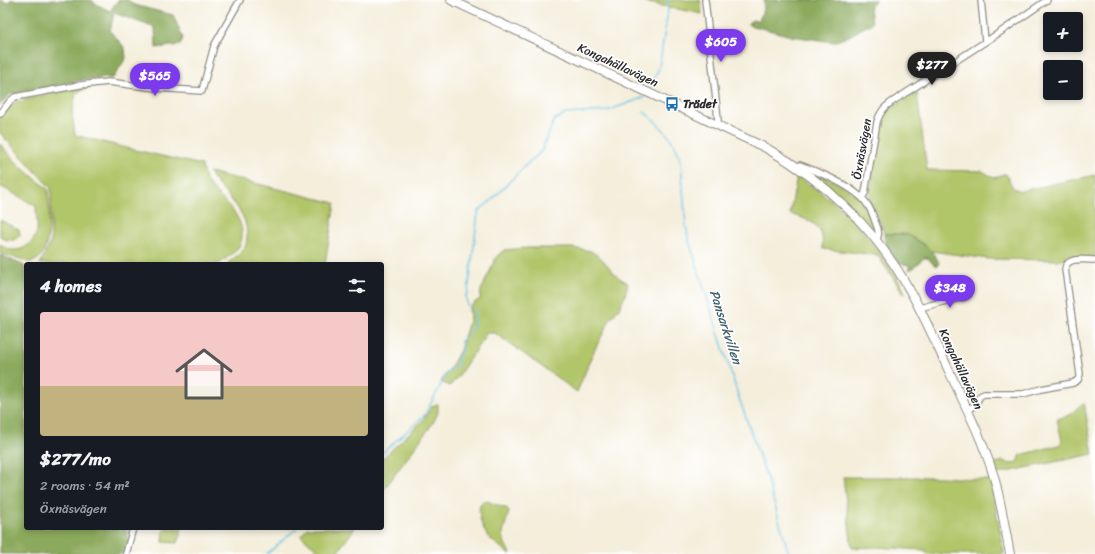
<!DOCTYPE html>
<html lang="en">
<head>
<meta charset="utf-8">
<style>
  :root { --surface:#171b24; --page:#242831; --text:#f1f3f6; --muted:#9ea1a6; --line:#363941; --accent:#7c3aed }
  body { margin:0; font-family:Sriracha,sans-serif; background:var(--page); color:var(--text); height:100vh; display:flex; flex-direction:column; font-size:15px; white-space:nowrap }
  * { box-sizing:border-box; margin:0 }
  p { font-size:13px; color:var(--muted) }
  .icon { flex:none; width:22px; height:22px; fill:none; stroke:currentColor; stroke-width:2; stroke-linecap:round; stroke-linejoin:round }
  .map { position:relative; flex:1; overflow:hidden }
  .sheet { position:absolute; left:24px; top:262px; width:360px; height:268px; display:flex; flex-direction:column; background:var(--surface); border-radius:4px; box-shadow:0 2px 6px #0003 }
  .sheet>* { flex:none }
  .tools { position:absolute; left:1043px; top:12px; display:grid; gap:8px }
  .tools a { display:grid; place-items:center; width:40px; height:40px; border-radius:4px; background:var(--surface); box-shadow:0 2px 6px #0003; font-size:20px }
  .price { position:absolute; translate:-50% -34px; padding:0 9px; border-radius:14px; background:var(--accent); color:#fff; font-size:13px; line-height:26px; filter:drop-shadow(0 1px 2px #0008) }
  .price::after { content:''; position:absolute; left:50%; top:24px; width:12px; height:9px; margin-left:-6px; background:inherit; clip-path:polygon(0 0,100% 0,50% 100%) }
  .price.selected { background:#222; color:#fff }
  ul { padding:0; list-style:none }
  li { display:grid; align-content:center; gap:8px; height:212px; padding:0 16px }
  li+li { border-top:1px solid var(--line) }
  li span { display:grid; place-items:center; height:124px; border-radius:4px; color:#555 }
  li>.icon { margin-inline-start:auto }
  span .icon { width:72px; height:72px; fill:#fffc; stroke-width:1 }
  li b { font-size:17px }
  h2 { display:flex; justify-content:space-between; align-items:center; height:48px; padding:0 16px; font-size:17px }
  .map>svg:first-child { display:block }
</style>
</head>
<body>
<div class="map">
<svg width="1095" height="554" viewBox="0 0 1095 554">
  <rect width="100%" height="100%" fill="#fff"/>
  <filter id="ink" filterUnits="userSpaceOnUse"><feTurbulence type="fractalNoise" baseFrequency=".025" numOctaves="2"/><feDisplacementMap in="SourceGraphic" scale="8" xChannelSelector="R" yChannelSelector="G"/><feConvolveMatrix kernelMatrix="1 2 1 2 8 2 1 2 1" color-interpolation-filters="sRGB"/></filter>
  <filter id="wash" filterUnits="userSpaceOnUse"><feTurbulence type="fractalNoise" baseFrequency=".012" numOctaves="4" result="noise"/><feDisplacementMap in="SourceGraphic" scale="16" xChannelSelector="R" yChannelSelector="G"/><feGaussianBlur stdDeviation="0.9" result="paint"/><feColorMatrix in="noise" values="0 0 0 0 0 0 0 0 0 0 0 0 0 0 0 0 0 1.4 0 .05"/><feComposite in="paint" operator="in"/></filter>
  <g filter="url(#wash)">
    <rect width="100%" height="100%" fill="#f4eedb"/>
    <path fill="#b1c569" stroke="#6e784a" d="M634 0H700L702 14Z
      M92 86 76 93 72 113 75 135 135 150 202 165C203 172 204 177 208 183 220 201 243 212 242 236 242 239 241 242 240 245 235 253 226 258 219 264H40L51 241V188L0 133V118L12 103 76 87Z
      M917 93 927 170 982 171 994 178 1003 174H1006L1013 188 1020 191 1095 175V258L1068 259 1061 260 989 259 931 251 926 246 907 234H884L882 225 869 201 878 134 881 119 887 110Z
      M0 144 20 166 48 189C49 205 55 260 30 262 27 262 24 260 21 259 14 257 7 256 0 253V244C3 246 6 248 8 249 21 253 34 244 37 231 38 223 36 214 36 206L0 186Z
      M807 169C829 179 857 189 869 211 873 218 875 225 877 232L875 235Z
      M209 172 335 203 325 264H227C233 258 241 254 245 247 247 243 247 239 247 235 247 207 221 194 209 172Z
      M797 176C809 184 821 192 832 201 853 218 872 241 887 263 894 273 902 283 905 295L877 255 823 249C822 245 823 240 822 236 817 221 803 218 790 214Z
      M0 220 19 230 20 235 14 240H6L0 236Z
      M527 248H573L591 251 601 258 619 278 628 283 625 296 619 308 610 320 594 351 577 392 495 333H487L459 375 450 386 441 382 445 375 451 367 460 350 470 318 469 307 480 299 481 290 497 256 504 250Z
      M1084 403 1093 454 997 474 993 464 1003 461 1010 464 1017 462 1021 455 1059 445 1062 441 1057 419 1070 415 1078 407Z
      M438 404V413L433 423 382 492V459L424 419 432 406Z
      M843 477H940L990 480 1001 535 1004 554H927L925 550 875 547 852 548Z
      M483 501H487L508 509 509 512C504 531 498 535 511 554H508C503 548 496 544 490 539 483 532 474 509 483 501Z
      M164 528H181V531L178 543 163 542Z
      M307 528H355L336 554H323L301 536Z"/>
    <path fill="#8caa5d" stroke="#5c6a44" d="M0 0 8 3 10 0H92L94 3 110 11 118 0H128L134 5 173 15 183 38 180 45 156 48 155 28 114 13 110 31 125 48 126 58 113 78 83 80 11 94 0 105Z
      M764 0H876L870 6 872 23 847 37 834 42 791 36 757 27 750 26 749 24V22L753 20 759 21 764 6Z
      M884 234H907L926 246 935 255 939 263 937 266 933 264 928 258H924C919 262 916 268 909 270V265L898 263 886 244Z
      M0 255 23 265 26 269V528H126L129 541 123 554H0Z"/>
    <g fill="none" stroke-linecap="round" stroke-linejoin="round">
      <path stroke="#6bc4e8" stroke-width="1.5" d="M650 88 659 68 668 10V0
        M644 112C661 125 677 142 681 163L686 226 689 241 738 395 767 478 789 554
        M382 453 424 416 446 375 450 370 456 367 458 362V358L462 350 461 342 462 340 469 334 470 330 473 328 476 312 467 305 466 295 468 292 478 213C481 207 487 205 492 200 503 188 514 177 525 166 531 160 538 156 542 150L554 120 566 114 607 111 645 97
        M267 554 297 528"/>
    </g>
  </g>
  <g filter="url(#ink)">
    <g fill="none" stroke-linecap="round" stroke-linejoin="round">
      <defs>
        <path id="street" d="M705 0 717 109 718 121 717 125
          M981 0 985 41
          M0 114 10 101 15 97 80 85 108 82 155 88 202 91 214 46 240 0
          M797 167 800 165C820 173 844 182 861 197 868 203 873 214 876 224 879 230 880 235 876 241
          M862 198 865 193 877 122C881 109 887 105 898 98L999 33 1047 0
          M920 308 938 303 965 297 968 295
          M967 410 975 405 980 396 984 394H1023L1041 389 1073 383 1078 380 1080 374 1065 269C1067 256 1085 260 1095 260
          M126 554 133 528"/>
        <path id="secondary" d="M451 0 766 148C826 181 876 230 909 289 924 315 936 343 949 371 965 405 983 440 994 477 1001 502 1005 528 1010 554"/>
      </defs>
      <use href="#street" stroke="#908c83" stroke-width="8"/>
      <use href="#secondary" stroke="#908c83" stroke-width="10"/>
      <use href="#street" stroke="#fff" stroke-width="5.5"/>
      <use href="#secondary" stroke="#fff" stroke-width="8"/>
    </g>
  </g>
  <defs>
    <symbol id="bus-bare" viewBox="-9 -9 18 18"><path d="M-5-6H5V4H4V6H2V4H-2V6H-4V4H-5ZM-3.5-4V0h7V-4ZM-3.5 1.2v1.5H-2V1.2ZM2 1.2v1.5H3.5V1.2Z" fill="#1f6fb2" stroke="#fff" stroke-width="2.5" paint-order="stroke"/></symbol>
  </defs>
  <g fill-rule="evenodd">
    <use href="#bus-bare" x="662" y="94" width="20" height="20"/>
  </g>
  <g text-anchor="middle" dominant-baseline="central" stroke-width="3.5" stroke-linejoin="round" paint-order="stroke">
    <g font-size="12" fill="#2b2b2b" stroke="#fff">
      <text transform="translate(618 65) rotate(25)">Kongahällavägen</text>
      <text transform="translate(862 149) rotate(-80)">Öxnäsvägen</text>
      <text transform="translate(961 369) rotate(65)">Kongahällavägen</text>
    </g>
    <g font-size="12" font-weight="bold" fill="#2b2b2b" stroke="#fff" text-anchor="start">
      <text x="683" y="104">Trädet</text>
    </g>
    <g font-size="13" font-style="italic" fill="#41616d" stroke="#fff">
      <text transform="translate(726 327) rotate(72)">Pansarkvillen</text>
    </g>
  </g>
</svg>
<div class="tools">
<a>+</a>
<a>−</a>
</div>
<b class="price" style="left:721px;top:63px">$605</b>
<b class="price selected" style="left:932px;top:86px">$277</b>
<b class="price" style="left:155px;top:97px">$565</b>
<b class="price" style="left:950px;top:309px">$348</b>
<section class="sheet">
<h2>4 homes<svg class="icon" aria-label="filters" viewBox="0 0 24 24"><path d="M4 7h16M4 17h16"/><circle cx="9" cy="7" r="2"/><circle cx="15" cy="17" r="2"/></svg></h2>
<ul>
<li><span style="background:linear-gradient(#f6c9c9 60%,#c2b280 0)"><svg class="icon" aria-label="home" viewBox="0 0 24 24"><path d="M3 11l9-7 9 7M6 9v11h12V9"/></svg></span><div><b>$277/mo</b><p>2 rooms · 54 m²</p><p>Öxnäsvägen</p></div></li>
</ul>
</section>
</div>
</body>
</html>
